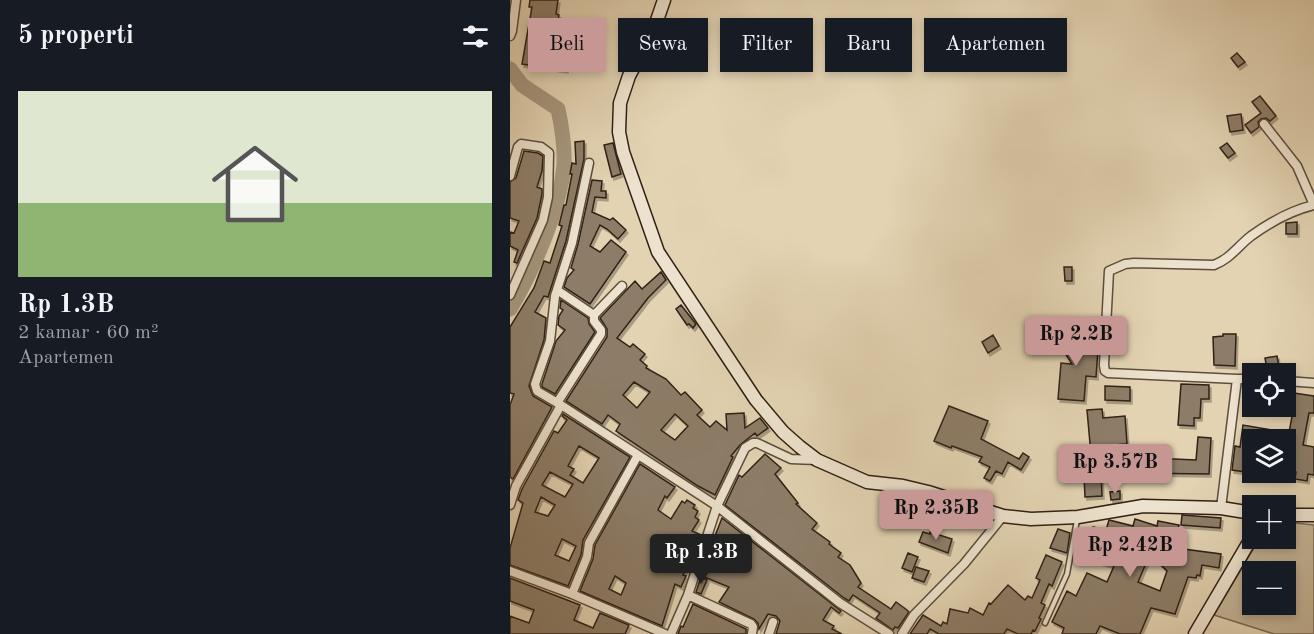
<!DOCTYPE html>
<html lang="id">
<head>
<meta charset="utf-8">
<style>
  :root { --surface:#171b24; --page:#242831; --text:#f1f3f6; --muted:#9ea1a6; --accent:#c59692 }
  body { margin:0; font-family:"Old Standard TT",serif; background:var(--page); color:var(--text); height:100vh; display:flex; flex-direction:column; font-size:22px; white-space:nowrap }
  * { box-sizing:border-box; margin:0 }
  p { font-size:20px; color:var(--muted) }
  .icon { flex:none; width:33px; height:33px; fill:none; stroke:currentColor; stroke-width:2; stroke-linecap:round; stroke-linejoin:round }
  .map { position:relative; flex:1; overflow:hidden }
  .panel { display:flex; flex-direction:column; background:var(--surface); width:510px }
  .panel>* { flex:none }
  .top-card { position:absolute; left:18px; top:18px; width:570px; height:54px; display:flex; gap:12px }
  .controls { position:absolute; left:732px; top:363px; display:grid; gap:12px }
  .controls a { display:grid; place-items:center; width:54px; height:54px; border-radius:0px; background:var(--surface); box-shadow:0 3px 9px #0003; font-size:30px }
  .price { position:absolute; translate:-50% -51px; padding:0 14px; border-radius:6px; background:var(--accent); color:#111; font-size:20px; line-height:39px; filter:drop-shadow(0 2px 3px #0008) }
  .price::after { content:''; position:absolute; left:50%; top:36px; width:18px; height:14px; margin-left:-9px; background:inherit; clip-path:polygon(0 0,100% 0,50% 100%) }
  .price.selected { background:#222; color:#fff }
  ul { padding:0; list-style:none }
  li { display:grid; align-content:center; gap:12px; height:318px; padding:0 18px }
  li span { display:grid; place-items:center; height:186px; border-radius:0px; color:#555 }
  li>.icon { margin-inline-start:auto }
  span .icon { width:108px; height:108px; fill:#fffc; stroke-width:1 }
  li b { font-size:26px }
  h2 { display:flex; justify-content:space-between; align-items:center; height:72px; padding:0 18px; font-size:26px }
  .tag { padding:0 21px; border-radius:0px; background:var(--surface); box-shadow:0 3px 9px #0003; font-size:21px; line-height:54px }
  .tag.selected { background:var(--accent); color:#111 }
  main { display:flex; flex:1; min-height:0 }
  .map>svg:first-child { display:block }
</style>
</head>
<body>
<main>
<section class="panel">
<h2>5 properti<svg class="icon" aria-label="filters" viewBox="0 0 24 24"><path d="M4 7h16M4 17h16"/><circle cx="9" cy="7" r="2"/><circle cx="15" cy="17" r="2"/></svg></h2>
<ul>
<li><span style="background:linear-gradient(#dfe7d0 60%,#8fb573 0)"><svg class="icon" aria-label="home" viewBox="0 0 24 24"><path d="M3 11l9-7 9 7M6 9v11h12V9"/></svg></span><div><b>Rp 1.3B</b><p>2 kamar · 60 m²</p><p>Apartemen</p></div></li>
</ul>
</section>
<div class="map">
<svg width="804" height="634" viewBox="0 0 804 634">
  <defs>
    <filter id="shadow"><feDropShadow dx="2" dy="3" stdDeviation="0" flood-color="#0004"/></filter>
  </defs>
  <rect width="100%" height="100%" fill="#e3d3b2"/>
  <filter id="stains"><feTurbulence type="fractalNoise" baseFrequency=".00333" numOctaves="4"/><feColorMatrix values="0 0 0 0 .2 0 0 0 0 .09 0 0 0 0 .02 0 0 0 .5 -.17"/></filter>
  <radialGradient id="worn" r=".72"><stop offset=".6" stop-color="#630" stop-opacity="0"/><stop offset="1" stop-color="#630" stop-opacity=".3"/></radialGradient>
  <path fill="#c5b597" stroke="#7a6a56" stroke-width="1.5" fill-rule="evenodd" d="M776 522 804 525V634H764L704 615 749 539 776 538ZM742 572H776V604H742Z"/>
  <g fill="none" stroke-linecap="round" stroke-linejoin="round">
    <path stroke="#a6967d" stroke-width="15" d="M0 69 12 85 48 109C52 128 55 146 54 165 50 209 23 271 0 309"/>
  </g>
  <path fill="#8d7d67" stroke="#302016" stroke-width="1.5" fill-rule="evenodd" filter="url(#shadow)" d="M20 0H48L46 14 49 15 45 38 36 37 32 54 57 56 56 70 12 64 22 7H19Z
    M727 53 735 62 728 67 721 58Z
    M750 96 766 116 760 121 756 118 751 119 748 122 749 127 741 133 735 125 751 113 742 102Z
    M731 114 733 130 720 132 717 116Z
    M74 141V159L56 241 38 297 34 296 25 312 36 318 34 340 19 386 23 396 42 407 3 479 0 477V405L4 394 0 393V327L24 288 34 261 40 263 52 226 49 225 54 205H56L62 174H60L62 163 66 164 65 142Z
    M103 143 111 174 102 177 94 145Z
    M717 143 725 153 718 158 710 148Z
    M14 151 28 153 33 156 32 171 27 187 32 189V194L27 218 7 263 4 262 8 250 0 246V232L4 233 9 221 0 218V182L6 178Z
    M82 180 92 181 91 191H96V198L85 197 82 212 100 220 103 218 116 230 108 239 97 229 90 225 80 246 90 252 101 240 116 252 80 304 54 287 57 278 64 270 61 268 68 244Z
    M787 222V234H776V223Z
    M554 267H562V281H555Z
    M151 272 156 280 138 298 107 338 120 347 123 344 135 354 130 360 137 366 136 368 156 379 171 395 175 392 192 410 187 415 200 427 206 421 217 430 216 414 234 413 235 428 250 418 258 428 247 436 245 433 230 445 221 456 223 457 205 495 188 486 106 431 110 424 98 415 92 424 56 401 97 337V329L90 318 125 281 132 289ZM124 382 140 392 127 408 113 395ZM165 414 178 426 165 440 151 430Z
    M51 300 78 318 79 324 85 332 45 394 32 387V384L46 341 55 330 48 325 49 316 53 310 50 308Z
    M171 305 186 324 183 328 179 324 177 325 166 309Z
    M556 319H564V341L568 347 588 349 586 377 576 376 574 401 548 399 551 363 562 364 550 345 557 341Z
    M713 334H726L725 366 704 365 703 337 713 336Z
    M483 335 489 346 478 353 472 342Z
    M767 356 769 367 757 369 755 358Z
    M671 384 699 385V399H691L690 418H684V426L668 425Z
    M595 386 620 387V401L595 400Z
    M777 392 804 396V413H799L793 445 804 447V475L798 474 797 481 785 479 786 472 776 470V440H742V473L722 470 725 446 730 447 733 425 779 433 783 411 776 410Z
    M439 406 478 421 471 439 509 459 513 453 519 457 511 470 498 462 492 474 486 471 480 481 474 478 480 467 469 462 472 457 442 446 441 448 424 441Z
    M592 409 593 418 615 416 617 444 590 446 592 496 575 497 573 456 581 455 577 410Z
    M53 414 120 457 73 540 71 555 58 586 0 565V548L13 503 8 500 12 489 44 431 48 433 57 420 52 416ZM69 446 89 458 73 483 60 475 64 469 58 466ZM40 472 63 484 55 497 32 485ZM31 497 45 505 38 516 25 512ZM52 539 66 546 59 561 45 555Z
    M688 437 701 438 699 474 621 473 620 457 686 460Z
    M255 454 271 468 265 474 288 503 286 504 307 523 302 529 320 542 319 544 331 553 328 557 340 565 351 583 348 587 381 609 386 602 397 610 399 612 388 628 385 627 383 630 366 618 370 613 343 595 339 601 334 598 215 505 229 475 232 477Z
    M130 464 165 487 157 498 155 496 148 510 161 519 172 501 175 503 177 500 185 505 183 508 188 511 185 517 189 520 182 531 191 535 186 549 185 548 173 575 176 576 171 587 165 584 152 626 70 591 83 559 85 545ZM165 543 176 550 166 572 151 567ZM105 576 116 583 111 595 99 589Z
    M610 491V499L601 500 600 492Z
    M672 515 711 518 710 528 671 525Z
    M212 518 331 611 329 613 321 607 313 620 324 626 322 629 332 634H266L270 621 266 616 258 614 249 629 248 623 244 619 209 602 219 587 192 576 206 543 203 541Z
    M625 519 647 526 648 521 669 525 666 548 711 554 709 568 692 565 690 576 687 575 686 578 678 577 665 614 641 608 630 634H610L590 626 586 634H552L554 628 542 622 557 591 566 596 577 573 597 582 604 566 565 556 568 536 573 538 575 530 581 532 583 527 596 530 599 520 623 526ZM640 554 657 571 650 591 628 582Z
    M548 529 560 533 557 553 540 548Z
    M413 532 420 534V532L442 539 438 553 409 542Z
    M398 553 408 557 402 572 392 568Z
    M536 555 552 562 542 586 539 584 531 603 535 605 529 618 531 619 525 631 523 630 521 634H508L497 629 494 634H429L420 629 417 634H400L413 615 431 626 433 622 437 624 440 609 458 613 460 608 473 615 479 603 481 604 498 585 515 600 518 596 522 598 530 580 526 578Z
    M406 567 419 571 414 582 402 578Z
    M191 577 197 580 191 594 186 592Z
    M0 578 70 605 64 620 83 628 90 613 119 625 115 634H0V616L19 623 24 610 0 601Z
    M183 604 236 629V634H168L171 626 173 627Z"/>
  <g fill="none" stroke-linecap="round" stroke-linejoin="round">
    <defs>
      <path id="lane" d="M535 623 557 574 567 520"/>
      <path id="street" d="M0 36 2 31 6 0
        M754 124 787 166 804 205
        M0 176 8 147 11 144 31 147 39 153 38 197 33 220 0 295
        M47 290 84 315
        M727 379H742
        M776 381 804 383
        M47 403 91 334V330L84 321V315L112 286
        M51 405 27 391 25 384 40 341 45 296 62 243 79 163
        M0 505 6 486 51 405 207 506 330 603 379 634
        M711 508 727 379 598 373 595 371 594 365 599 271 615 264 624 263 704 265C720 259 728 246 741 236 759 223 783 210 804 205
        M0 571 62 594 155 634
        M62 594 77 557 79 543 128 455
        M178 595 241 624 243 627 242 634
        M161 634 178 595 207 506 235 448 243 443H247L281 459 307 460
        M259 634 263 622
        M392 634 404 615 454 564 493 516"/>
      <path id="secondary" d="M154 0 144 29 119 76 110 103 109 132 113 152 148 252 246 400 273 432 290 447 307 460 357 482 393 486 418 492 493 516 521 519 568 517 633 506 711 508 742 513
        M776 515H804
        M685 634 742 537"/>
    </defs>
    <use href="#lane" stroke="#5d4d3d" stroke-width="7"/>
    <use href="#street" stroke="#5d4d3d" stroke-width="11"/>
    <use href="#secondary" stroke="#302016" stroke-width="15"/>
    <use href="#lane" stroke="#ede2cd" stroke-width="4"/>
    <use href="#street" stroke="#ede2cd" stroke-width="8"/>
    <use href="#secondary" stroke="#ede2cd" stroke-width="12"/>
  </g>
  <rect width="100%" height="100%" filter="url(#stains)"/>
  <rect width="100%" height="100%" fill="url(#worn)"/>
</svg>
<div class="controls">
<a><svg class="icon" aria-label="locate" viewBox="0 0 24 24"><circle cx="12" cy="12" r="6"/><path d="M12 2v4M12 18v4M2 12h4M18 12h4"/></svg></a>
<a><svg class="icon" aria-label="layers" viewBox="0 0 24 24"><path d="M12 4l9 5-9 5-9-5zM3 14l9 5 9-5"/></svg></a>
<a>+</a>
<a>−</a>
</div>
<b class="price" style="left:566px;top:367px">Rp 2.2B</b>
<b class="price" style="left:605px;top:495px">Rp 3.57B</b>
<b class="price" style="left:426px;top:541px">Rp 2.35B</b>
<b class="price" style="left:620px;top:578px">Rp 2.42B</b>
<b class="price selected" style="left:191px;top:585px">Rp 1.3B</b>
<div class="top-card">
<a class="tag selected">Beli</a>
<a class="tag">Sewa</a>
<a class="tag">Filter</a>
<a class="tag">Baru</a>
<a class="tag">Apartemen</a>
</div>
</div>
</main>
</body>
</html>
